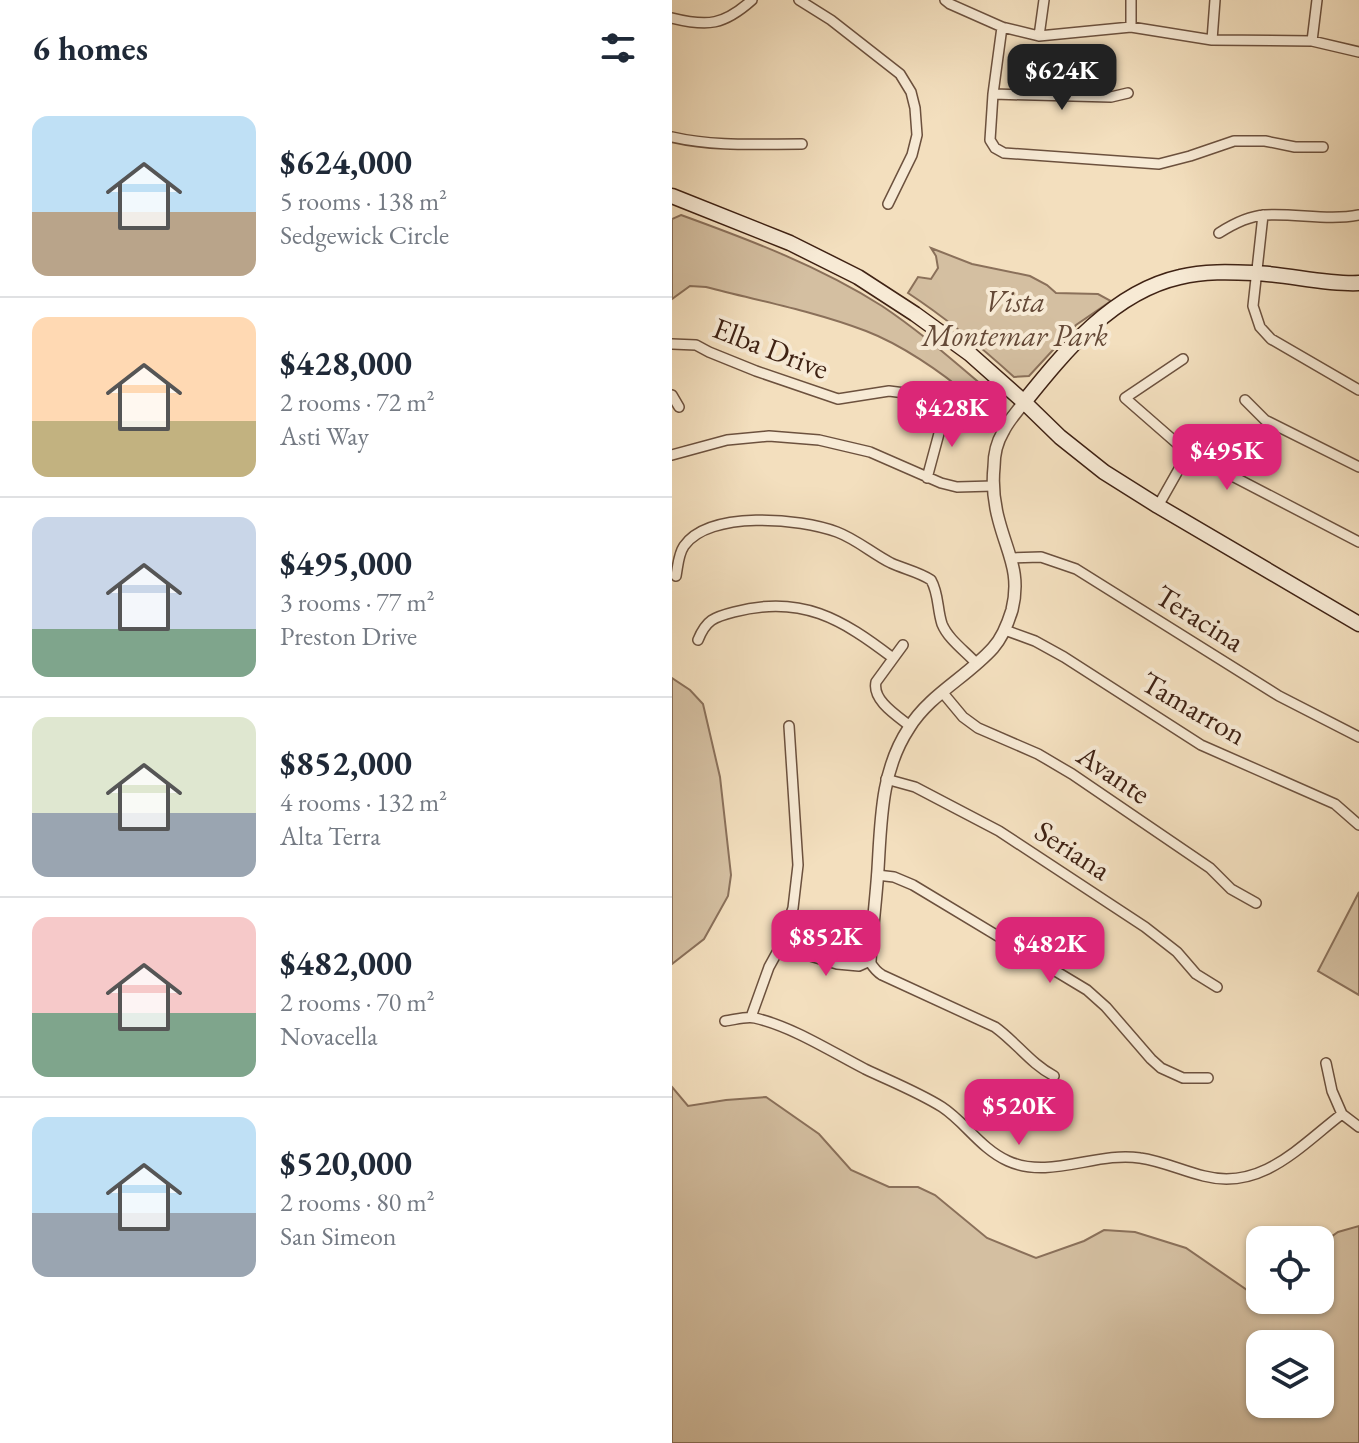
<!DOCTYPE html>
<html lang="en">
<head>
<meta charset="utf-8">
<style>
  :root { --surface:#fff; --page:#f6f6f7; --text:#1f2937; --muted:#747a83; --line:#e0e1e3; --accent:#db2777 }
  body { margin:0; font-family:"EB Garamond",serif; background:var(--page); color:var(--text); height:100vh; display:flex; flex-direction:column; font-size:30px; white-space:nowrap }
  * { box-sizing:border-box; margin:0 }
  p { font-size:26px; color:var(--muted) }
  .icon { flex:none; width:44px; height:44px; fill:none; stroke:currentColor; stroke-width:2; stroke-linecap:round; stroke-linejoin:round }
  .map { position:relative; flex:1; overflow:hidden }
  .drawer { display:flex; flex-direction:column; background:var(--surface); width:672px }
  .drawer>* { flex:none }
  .fabs { position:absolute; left:574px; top:1226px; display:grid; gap:16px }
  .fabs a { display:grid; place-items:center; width:88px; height:88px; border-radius:16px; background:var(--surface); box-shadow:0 2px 6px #0004; font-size:40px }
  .price { position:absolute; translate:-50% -68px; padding:0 18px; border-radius:16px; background:var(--accent); color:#fff; font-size:26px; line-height:52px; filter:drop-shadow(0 2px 4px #0008) }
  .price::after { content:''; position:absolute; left:50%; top:48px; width:24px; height:18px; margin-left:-12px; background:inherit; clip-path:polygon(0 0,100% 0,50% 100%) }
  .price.current { background:#222; color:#fff }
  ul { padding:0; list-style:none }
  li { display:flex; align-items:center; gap:24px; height:200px; padding:0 32px }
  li+li { border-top:2px solid var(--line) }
  li span { display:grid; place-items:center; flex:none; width:224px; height:160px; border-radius:16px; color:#555 }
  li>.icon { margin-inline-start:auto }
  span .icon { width:96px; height:96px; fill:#fffc; stroke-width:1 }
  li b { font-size:34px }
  h2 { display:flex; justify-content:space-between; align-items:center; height:96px; padding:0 32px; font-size:34px }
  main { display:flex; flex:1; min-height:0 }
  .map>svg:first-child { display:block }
</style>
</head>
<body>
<main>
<section class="drawer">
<h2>6 homes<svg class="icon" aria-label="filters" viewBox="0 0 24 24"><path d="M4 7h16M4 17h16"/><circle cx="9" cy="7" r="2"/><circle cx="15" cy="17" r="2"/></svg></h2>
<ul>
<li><span style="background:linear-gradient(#bfe0f5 60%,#b9a48a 0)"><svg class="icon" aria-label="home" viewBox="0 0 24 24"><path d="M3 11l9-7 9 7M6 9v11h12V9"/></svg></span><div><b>$624,000</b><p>5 rooms · 138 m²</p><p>Sedgewick Circle</p></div></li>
<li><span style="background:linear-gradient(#ffd9b3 65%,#c2b280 0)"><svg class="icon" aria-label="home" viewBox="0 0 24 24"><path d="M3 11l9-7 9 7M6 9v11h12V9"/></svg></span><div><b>$428,000</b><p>2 rooms · 72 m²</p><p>Asti Way</p></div></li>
<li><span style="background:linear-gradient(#c9d6e8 70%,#7fa58c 0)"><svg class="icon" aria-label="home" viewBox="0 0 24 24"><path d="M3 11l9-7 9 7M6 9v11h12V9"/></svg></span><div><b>$495,000</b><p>3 rooms · 77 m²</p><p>Preston Drive</p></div></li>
<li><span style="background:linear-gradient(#dfe7d0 60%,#9aa5b1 0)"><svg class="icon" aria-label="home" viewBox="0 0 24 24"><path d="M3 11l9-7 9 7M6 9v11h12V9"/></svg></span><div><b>$852,000</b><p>4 rooms · 132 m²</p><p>Alta Terra</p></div></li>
<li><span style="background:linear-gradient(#f6c9c9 60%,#7fa58c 0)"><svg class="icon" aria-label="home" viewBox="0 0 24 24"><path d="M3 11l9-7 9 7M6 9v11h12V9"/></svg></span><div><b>$482,000</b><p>2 rooms · 70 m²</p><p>Novacella</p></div></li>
<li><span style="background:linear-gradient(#bfe0f5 60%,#9aa5b1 0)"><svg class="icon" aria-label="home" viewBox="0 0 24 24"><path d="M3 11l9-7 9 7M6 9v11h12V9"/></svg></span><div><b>$520,000</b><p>2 rooms · 80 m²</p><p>San Simeon</p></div></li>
</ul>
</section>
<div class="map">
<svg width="687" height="1443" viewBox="0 0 687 1443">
  <rect width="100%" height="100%" fill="#f3dfbe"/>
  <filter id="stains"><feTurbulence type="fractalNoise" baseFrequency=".0025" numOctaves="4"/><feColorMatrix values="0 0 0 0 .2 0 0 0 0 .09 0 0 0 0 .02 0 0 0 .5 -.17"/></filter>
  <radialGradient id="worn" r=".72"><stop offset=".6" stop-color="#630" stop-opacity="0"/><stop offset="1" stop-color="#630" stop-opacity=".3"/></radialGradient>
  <path fill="#d4bfa1" stroke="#8a705a" stroke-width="2" fill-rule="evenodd" d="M9 215C78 240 147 266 210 306 246 330 278 358 311 386L297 396C270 372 228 344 194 331 142 311 87 301 34 287L18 286 0 299V219Z
    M259 248 300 264 358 276 375 285 384 293 426 294 439 301 404 325 357 376 342 377C308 346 274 318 236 293L246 277 259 279 266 268 264 256Z
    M0 678 18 690 31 704 48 777 59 875 56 896 32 939 0 964Z
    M687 892V995L646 971Z
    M0 1087 16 1106 54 1100 94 1097 147 1134 179 1170 217 1187H246L263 1195 315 1238 364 1258 412 1241 432 1230 463 1232 514 1248 578 1292 588 1294V1300H648L649 1244 666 1232 687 1226V1443H0ZM588 1344H648V1404H588Z"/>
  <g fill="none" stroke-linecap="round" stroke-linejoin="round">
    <defs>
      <path id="minor" d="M127 0 159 20 228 74 239 92 243 108 245 135 240 155 216 204
        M273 0 278 4 330 27 367 36 459 27 540 40 640 41 687 52
        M0 18C36 27 52 25 80 0
        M330 27 321 94 318 140 323 148 332 153 487 164 518 156 562 141H593L623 147H651
        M459 27V0
        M367 36 372 0
        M540 40 543 0
        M640 41 645 0
        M321 94 439 97 456 93
        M0 137C43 147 86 144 130 144
        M591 215 581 306 588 327 599 339 687 390
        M547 233C561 224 576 216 593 215 624 213 656 221 687 215
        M0 344 24 345 37 352 84 371 166 399 217 391 233 393 250 400 264 412 269 426 255 478
        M511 359 453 398 516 453 687 542
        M0 395 7 407
        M573 400 593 420 687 467
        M0 455 55 440 97 436 147 440 198 452 269 483 285 487 321 486
        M486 506 516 453
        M340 558 369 557 404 569 607 696 687 737
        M4 576C6 566 6 555 12 546 37 510 128 518 165 532 184 539 201 554 219 563 232 569 247 572 259 580 267 594 265 609 270 624 276 639 293 651 304 663
        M333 630 363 641 392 657 529 745 663 804 687 825
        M26 640C34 620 42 617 62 612 129 594 170 619 221 658
        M231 645 204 682C200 700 224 715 238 726
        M271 693 291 717 306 728 366 754 400 774 538 868 559 889 584 903
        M214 779 243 787 327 831 473 927 505 952 524 974 545 987
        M205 875 222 877 241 885 415 990 434 1007 479 1059 489 1068 511 1078H536
        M111 939C123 942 136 946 149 948 161 950 177 946 188 951 198 957 198 968 210 975L323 1027C344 1042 359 1064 382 1076
        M108 947 165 964 187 966 198 961
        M79 1017 97 967 108 947 121 908 126 865 117 726
        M53 1021C62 1020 74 1016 83 1018 121 1027 158 1051 193 1069 218 1081 246 1092 270 1107 293 1122 309 1149 336 1161 378 1180 425 1151 468 1158 490 1161 511 1171 532 1176 590 1191 628 1146 670 1114
        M654 1063 660 1091 670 1114 687 1127"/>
      <path id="tertiary" d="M198 961C200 930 204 900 206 869 209 820 209 770 237 728 257 695 295 677 321 648 330 638 336 623 340 610 349 573 336 555 327 521 322 503 320 486 322 467 322 455 325 442 331 432 336 421 345 412 352 402"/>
      <path id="secondary" d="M0 196 118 243 186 277 243 314 298 354 352 402 388 437 432 472 486 506 687 624
        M352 402C393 351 441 292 508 277 532 271 558 272 582 273 615 274 656 285 687 283"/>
    </defs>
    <use href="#minor" stroke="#6c513e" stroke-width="12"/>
    <use href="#tertiary" stroke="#6c513e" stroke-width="14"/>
    <use href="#secondary" stroke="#3f2214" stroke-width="17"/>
    <use href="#minor" stroke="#f7ead5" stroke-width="9"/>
    <use href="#tertiary" stroke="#f7ead5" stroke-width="11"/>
    <use href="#secondary" stroke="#f7ead5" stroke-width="14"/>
  </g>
  <g text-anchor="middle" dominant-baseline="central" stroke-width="8" stroke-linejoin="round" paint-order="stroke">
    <g font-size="30" font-style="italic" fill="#644937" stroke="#f7ead5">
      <text x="343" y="301">Vista<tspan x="343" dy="34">Montemar Park</tspan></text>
    </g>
    <g font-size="30" fill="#3f2214" stroke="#f7ead5">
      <text transform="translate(99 348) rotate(21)">Elba Drive</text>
      <text transform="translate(528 618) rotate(32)">Teracina</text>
      <text transform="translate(522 708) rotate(30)">Tamarron</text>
      <text transform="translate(442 774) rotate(34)">Avante</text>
      <text transform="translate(401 850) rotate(33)">Seriana</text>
    </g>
  </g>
  <rect width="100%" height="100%" filter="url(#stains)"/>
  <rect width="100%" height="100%" fill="url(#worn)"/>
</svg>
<div class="fabs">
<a><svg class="icon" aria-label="locate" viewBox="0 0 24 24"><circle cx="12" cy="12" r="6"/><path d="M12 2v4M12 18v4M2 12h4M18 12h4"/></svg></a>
<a><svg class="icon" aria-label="layers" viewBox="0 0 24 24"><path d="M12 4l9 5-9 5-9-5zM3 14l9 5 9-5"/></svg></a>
</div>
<b class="price current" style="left:390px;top:112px">$624K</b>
<b class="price" style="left:280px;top:449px">$428K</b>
<b class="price" style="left:555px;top:492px">$495K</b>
<b class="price" style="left:154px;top:978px">$852K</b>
<b class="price" style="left:378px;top:985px">$482K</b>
<b class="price" style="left:347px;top:1147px">$520K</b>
</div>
</main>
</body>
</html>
